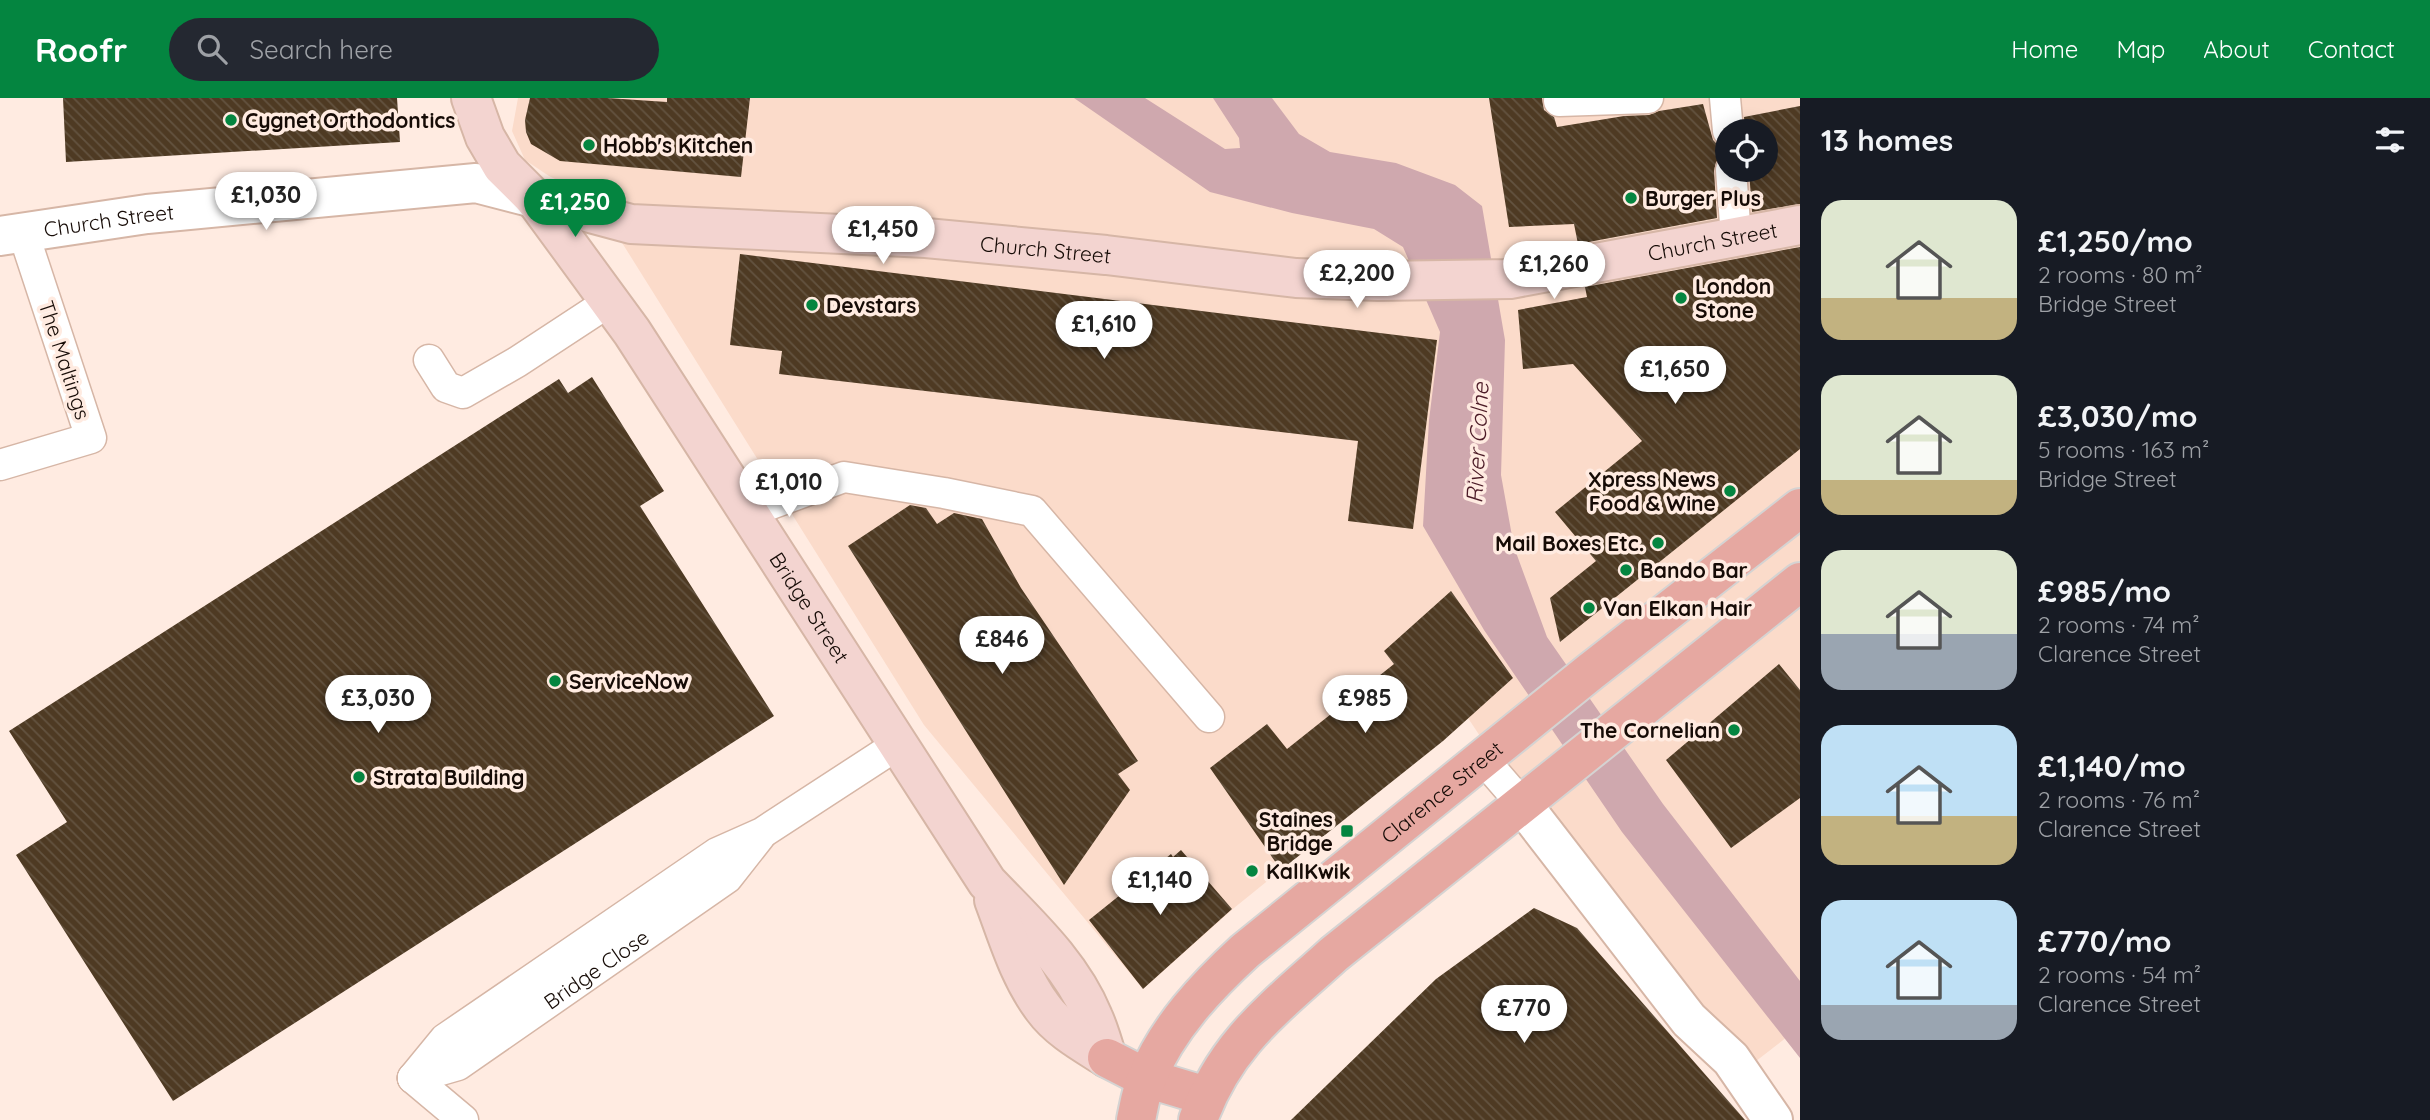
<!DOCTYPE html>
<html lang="en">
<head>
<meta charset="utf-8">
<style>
  :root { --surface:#171b24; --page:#242831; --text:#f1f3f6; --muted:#9ea1a6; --accent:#048540 }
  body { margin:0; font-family:Quicksand,sans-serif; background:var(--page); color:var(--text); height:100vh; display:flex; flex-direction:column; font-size:26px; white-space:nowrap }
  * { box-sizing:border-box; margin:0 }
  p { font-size:23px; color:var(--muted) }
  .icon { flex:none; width:38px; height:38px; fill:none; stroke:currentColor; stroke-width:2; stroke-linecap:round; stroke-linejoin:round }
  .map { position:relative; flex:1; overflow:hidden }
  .side { display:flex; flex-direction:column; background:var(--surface); width:630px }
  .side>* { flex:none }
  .fabs { position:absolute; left:1715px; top:21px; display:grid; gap:14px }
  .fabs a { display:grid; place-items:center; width:63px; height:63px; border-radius:50%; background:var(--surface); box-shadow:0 4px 18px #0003; font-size:35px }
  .price { position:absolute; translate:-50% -60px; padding:0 16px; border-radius:24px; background:#fff; color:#222; font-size:23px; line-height:46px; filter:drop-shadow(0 2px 4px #0008) }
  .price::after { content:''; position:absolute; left:50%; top:42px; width:21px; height:16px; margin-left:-10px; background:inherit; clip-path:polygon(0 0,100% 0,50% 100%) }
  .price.active { background:var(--accent); color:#fff }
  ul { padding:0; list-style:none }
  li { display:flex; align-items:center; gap:21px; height:175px; padding:0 21px }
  li span { display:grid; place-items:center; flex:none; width:196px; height:140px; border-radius:21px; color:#555 }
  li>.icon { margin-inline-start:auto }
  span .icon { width:84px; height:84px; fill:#fffc; stroke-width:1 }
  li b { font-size:30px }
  h2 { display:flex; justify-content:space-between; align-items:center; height:84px; padding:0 21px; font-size:30px }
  header { display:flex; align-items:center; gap:42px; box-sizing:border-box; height:98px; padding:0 35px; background:var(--accent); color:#fff }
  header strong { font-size:33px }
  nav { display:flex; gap:38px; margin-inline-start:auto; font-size:24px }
  .search { width:490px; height:63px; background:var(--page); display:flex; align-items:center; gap:18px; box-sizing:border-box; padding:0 24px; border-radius:38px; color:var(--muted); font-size:26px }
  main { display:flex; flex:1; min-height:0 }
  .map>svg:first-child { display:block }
</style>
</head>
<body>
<header>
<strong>Roofr</strong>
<div class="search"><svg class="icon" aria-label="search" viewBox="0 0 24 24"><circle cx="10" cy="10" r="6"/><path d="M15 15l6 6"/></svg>Search here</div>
<nav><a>Home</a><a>Map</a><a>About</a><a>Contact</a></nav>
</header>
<main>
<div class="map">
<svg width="1800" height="1022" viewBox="0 0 1800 1022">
  <defs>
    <pattern id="building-back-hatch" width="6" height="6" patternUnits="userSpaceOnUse" patternTransform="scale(1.75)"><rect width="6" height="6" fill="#4e3a23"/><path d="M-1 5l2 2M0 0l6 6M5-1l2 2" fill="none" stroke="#635340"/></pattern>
  </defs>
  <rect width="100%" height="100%" fill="#ffebe1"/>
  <path fill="#fbdbca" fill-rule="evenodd" d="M518 0H1800V929L1729 984 1676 934 1468 620 1234 810 1143 891 924 627 594 100 549 78 525 62 512 33ZM1727 33H1766V72H1727Z"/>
  <path fill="#cfa8ae" d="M1074 0H1145L1225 51 1240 50 1239 40 1213 0H1272L1299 36 1330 54 1396 65 1455 87 1482 108 1505 242 1501 377 1514 449 1547 539 1663 706 1800 883V960L1622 734 1484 532 1423 428 1429 322 1440 234 1403 149 1374 131 1292 115 1210 94Z"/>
  <path fill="url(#building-back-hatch)" d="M63 0H397L400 44 66 64Z
    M530 0H607L667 4V0H750L741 79 560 63 531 46 526 34 525 22Z
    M1489 0H1542L1544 12 1554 19 1557 29 1624 18 1649 17 1659 13 1703 6 1713 42 1720 49 1727 50V55L1716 64 1714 73 1717 120 1578 146 1574 126 1509 129Z
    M1800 8V106L1752 114 1749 72H1766V33H1745L1744 19Z
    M1800 149V351L1560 544 1550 500 1596 463 1555 414 1642 343 1573 266 1523 271 1518 212 1587 199 1585 189Z
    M740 156 1437 242 1413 431 1348 423 1358 343 779 276 782 253 730 247Z
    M592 279 664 393 640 408 774 618 173 1003 16 757 67 724 9 633 559 281 568 295Z
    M910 407 926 410 937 426 954 415 982 421 1021 490 1138 663 1118 676 1130 692 1064 787 848 448Z
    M1451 493 1513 580 1443 643 1281 772 1210 670 1267 626 1287 651 1394 566 1384 553Z
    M1779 566 1800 592V700L1731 750 1666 662Z
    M1181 752 1232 811 1143 891 1089 822 1171 756 1173 759Z
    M1534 810 1577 830 1745 1022H1291L1436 881Z"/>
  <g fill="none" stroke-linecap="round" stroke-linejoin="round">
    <defs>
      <g id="service">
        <path d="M1725 0 1728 33"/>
        <path d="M1559 3 1648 0"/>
        <path d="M1731 72 1736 139"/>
        <path d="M429 262 446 289 463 295 517 264 610 203"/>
        <path d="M0 367 91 340 23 134"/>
        <path d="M749 414 844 379 944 395 1032 413 1209 619"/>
        <path d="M1483 661 1522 706"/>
        <path d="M413 980 445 941 717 755 762 735 897 647"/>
        <path id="s1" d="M413 980 458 967 727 780 760 738"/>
        <path d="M413 980 463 1022"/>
      </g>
      <path id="pedestrian" d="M1522 706 1689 922 1731 961 1773 1022"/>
      <g id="minor">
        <path id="s2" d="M0 138 147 116 476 85 534 100"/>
      </g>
      <g id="secondary">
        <path id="s3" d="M471 0 485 39 502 68 534 100 632 234 987 784C1026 825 1071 865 1093 919 1099 932 1103 946 1107 960"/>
        <path id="s4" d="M534 100 631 126 926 140 1106 157 1296 180 1378 183 1510 181 1800 127"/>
        <path d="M994 802C1008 839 1019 878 1043 910 1059 932 1085 946 1107 960"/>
      </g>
      <g id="primary">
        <path d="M1107 960 1146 980 1206 998"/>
        <path id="s5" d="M1136 1022C1139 1008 1141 993 1147 980 1167 930 1207 888 1245 853L1590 574 1800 410"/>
        <path d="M1198 1022C1225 945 1276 909 1334 856L1800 484"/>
      </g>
    </defs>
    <use href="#service" stroke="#d6b6a6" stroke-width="33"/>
    <use href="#pedestrian" stroke="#d6b6a6" stroke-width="42"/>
    <use href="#minor" stroke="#d6b6a6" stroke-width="42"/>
    <use href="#secondary" stroke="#d6b6a6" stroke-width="42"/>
    <use href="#primary" stroke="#d5d3d2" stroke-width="42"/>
    <use href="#service" stroke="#fff" stroke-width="30"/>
    <use href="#pedestrian" stroke="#fff" stroke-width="38"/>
    <use href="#minor" stroke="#fff" stroke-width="38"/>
    <use href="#secondary" stroke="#f3d4d0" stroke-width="38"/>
    <use href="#primary" stroke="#e6a8a1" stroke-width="38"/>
  </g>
  <g fill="#048540" stroke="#ffebe1" stroke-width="2.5">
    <circle cx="231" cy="22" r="7"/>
    <circle cx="589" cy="47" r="7"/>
    <circle cx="1631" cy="100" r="7"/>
    <circle cx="1681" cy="200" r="7"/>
    <circle cx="812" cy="207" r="7"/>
    <circle cx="1730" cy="393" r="7"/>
    <circle cx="1658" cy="445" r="7"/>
    <circle cx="1626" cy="472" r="7"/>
    <circle cx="1589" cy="510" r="7"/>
    <circle cx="555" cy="583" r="7"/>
    <circle cx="1734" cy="632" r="7"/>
    <circle cx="359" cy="679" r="7"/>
    <rect x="1340" y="726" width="14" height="14" rx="3.5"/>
    <circle cx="1252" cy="773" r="7"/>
  </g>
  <g text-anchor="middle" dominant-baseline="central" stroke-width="7" stroke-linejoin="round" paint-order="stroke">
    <g font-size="21" font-weight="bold" fill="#160b06" stroke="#ffebe1" text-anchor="start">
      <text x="245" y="22">Cygnet Orthodontics</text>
      <text x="603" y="47">Hobb's Kitchen</text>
      <text x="1645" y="100">Burger Plus</text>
      <text x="1695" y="188">London<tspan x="1695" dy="24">Stone</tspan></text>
      <text x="826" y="207">Devstars</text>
      <text x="1716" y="381" text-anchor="end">Xpress News<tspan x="1716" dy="24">Food &amp; Wine</tspan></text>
      <text x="1644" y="445" text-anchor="end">Mail Boxes Etc.</text>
      <text x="1640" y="472">Bando Bar</text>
      <text x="1603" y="510">Van Elkan Hair</text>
      <text x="569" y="583">ServiceNow</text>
      <text x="1720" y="632" text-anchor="end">The Cornelian</text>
      <text x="373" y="679">Strata Building</text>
      <text x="1333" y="721" text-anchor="end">Staines<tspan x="1333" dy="24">Bridge</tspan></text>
      <text x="1266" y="773">KallKwik</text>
    </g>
    <g font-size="21" fill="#160b06" stroke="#ffebe1">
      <text stroke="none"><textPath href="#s2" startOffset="110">Church Street</textPath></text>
      <text stroke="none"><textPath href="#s4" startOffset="1188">Church Street</textPath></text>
      <text stroke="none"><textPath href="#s4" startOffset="516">Church Street</textPath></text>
      <text transform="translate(65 262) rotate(72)">The Maltings</text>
      <text stroke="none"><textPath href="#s3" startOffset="614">Bridge Street</textPath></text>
      <text stroke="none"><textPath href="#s5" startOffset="458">Clarence Street</textPath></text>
      <text stroke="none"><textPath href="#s1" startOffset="215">Bridge Close</textPath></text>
    </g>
    <g font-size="23" font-style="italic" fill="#4b1a26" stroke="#ffebe1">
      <text transform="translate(1477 345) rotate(-87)">River Colne</text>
    </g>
  </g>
</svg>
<div class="fabs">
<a><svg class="icon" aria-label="locate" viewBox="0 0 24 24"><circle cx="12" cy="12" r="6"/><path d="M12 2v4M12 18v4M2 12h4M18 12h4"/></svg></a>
</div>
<b class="price" style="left:266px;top:134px">£1,030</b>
<b class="price active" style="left:575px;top:141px">£1,250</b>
<b class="price" style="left:883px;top:168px">£1,450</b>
<b class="price" style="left:1554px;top:203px">£1,260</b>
<b class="price" style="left:1357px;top:212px">£2,200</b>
<b class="price" style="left:1104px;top:263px">£1,610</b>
<b class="price" style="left:1675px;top:308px">£1,650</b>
<b class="price" style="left:789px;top:421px">£1,010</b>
<b class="price" style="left:1002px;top:578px">£846</b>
<b class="price" style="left:378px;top:637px">£3,030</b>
<b class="price" style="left:1365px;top:637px">£985</b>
<b class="price" style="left:1160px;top:819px">£1,140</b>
<b class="price" style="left:1524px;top:947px">£770</b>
</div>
<section class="side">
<h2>13 homes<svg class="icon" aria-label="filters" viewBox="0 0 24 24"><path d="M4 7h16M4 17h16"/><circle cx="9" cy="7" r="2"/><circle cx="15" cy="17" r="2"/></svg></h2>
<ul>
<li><span style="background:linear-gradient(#dfe7d0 70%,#c2b280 0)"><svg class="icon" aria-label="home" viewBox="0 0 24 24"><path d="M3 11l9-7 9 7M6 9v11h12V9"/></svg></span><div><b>£1,250/mo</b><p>2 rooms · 80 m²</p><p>Bridge Street</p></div></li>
<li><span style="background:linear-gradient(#dfe7d0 75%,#c2b280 0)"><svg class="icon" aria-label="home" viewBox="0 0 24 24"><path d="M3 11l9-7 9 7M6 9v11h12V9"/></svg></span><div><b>£3,030/mo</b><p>5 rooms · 163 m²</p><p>Bridge Street</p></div></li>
<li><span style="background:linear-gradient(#dfe7d0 60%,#9aa5b1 0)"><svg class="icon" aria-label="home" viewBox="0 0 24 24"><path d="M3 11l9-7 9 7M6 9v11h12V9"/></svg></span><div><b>£985/mo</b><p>2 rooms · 74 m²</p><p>Clarence Street</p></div></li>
<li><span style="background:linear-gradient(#bfe0f5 65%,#c2b280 0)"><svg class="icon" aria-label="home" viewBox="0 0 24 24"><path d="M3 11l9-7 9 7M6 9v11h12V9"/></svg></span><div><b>£1,140/mo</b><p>2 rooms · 76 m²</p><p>Clarence Street</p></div></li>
<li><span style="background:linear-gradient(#bfe0f5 75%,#9aa5b1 0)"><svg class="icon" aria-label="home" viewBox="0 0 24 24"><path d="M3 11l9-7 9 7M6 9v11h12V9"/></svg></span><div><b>£770/mo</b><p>2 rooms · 54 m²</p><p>Clarence Street</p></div></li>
</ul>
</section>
</main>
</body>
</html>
